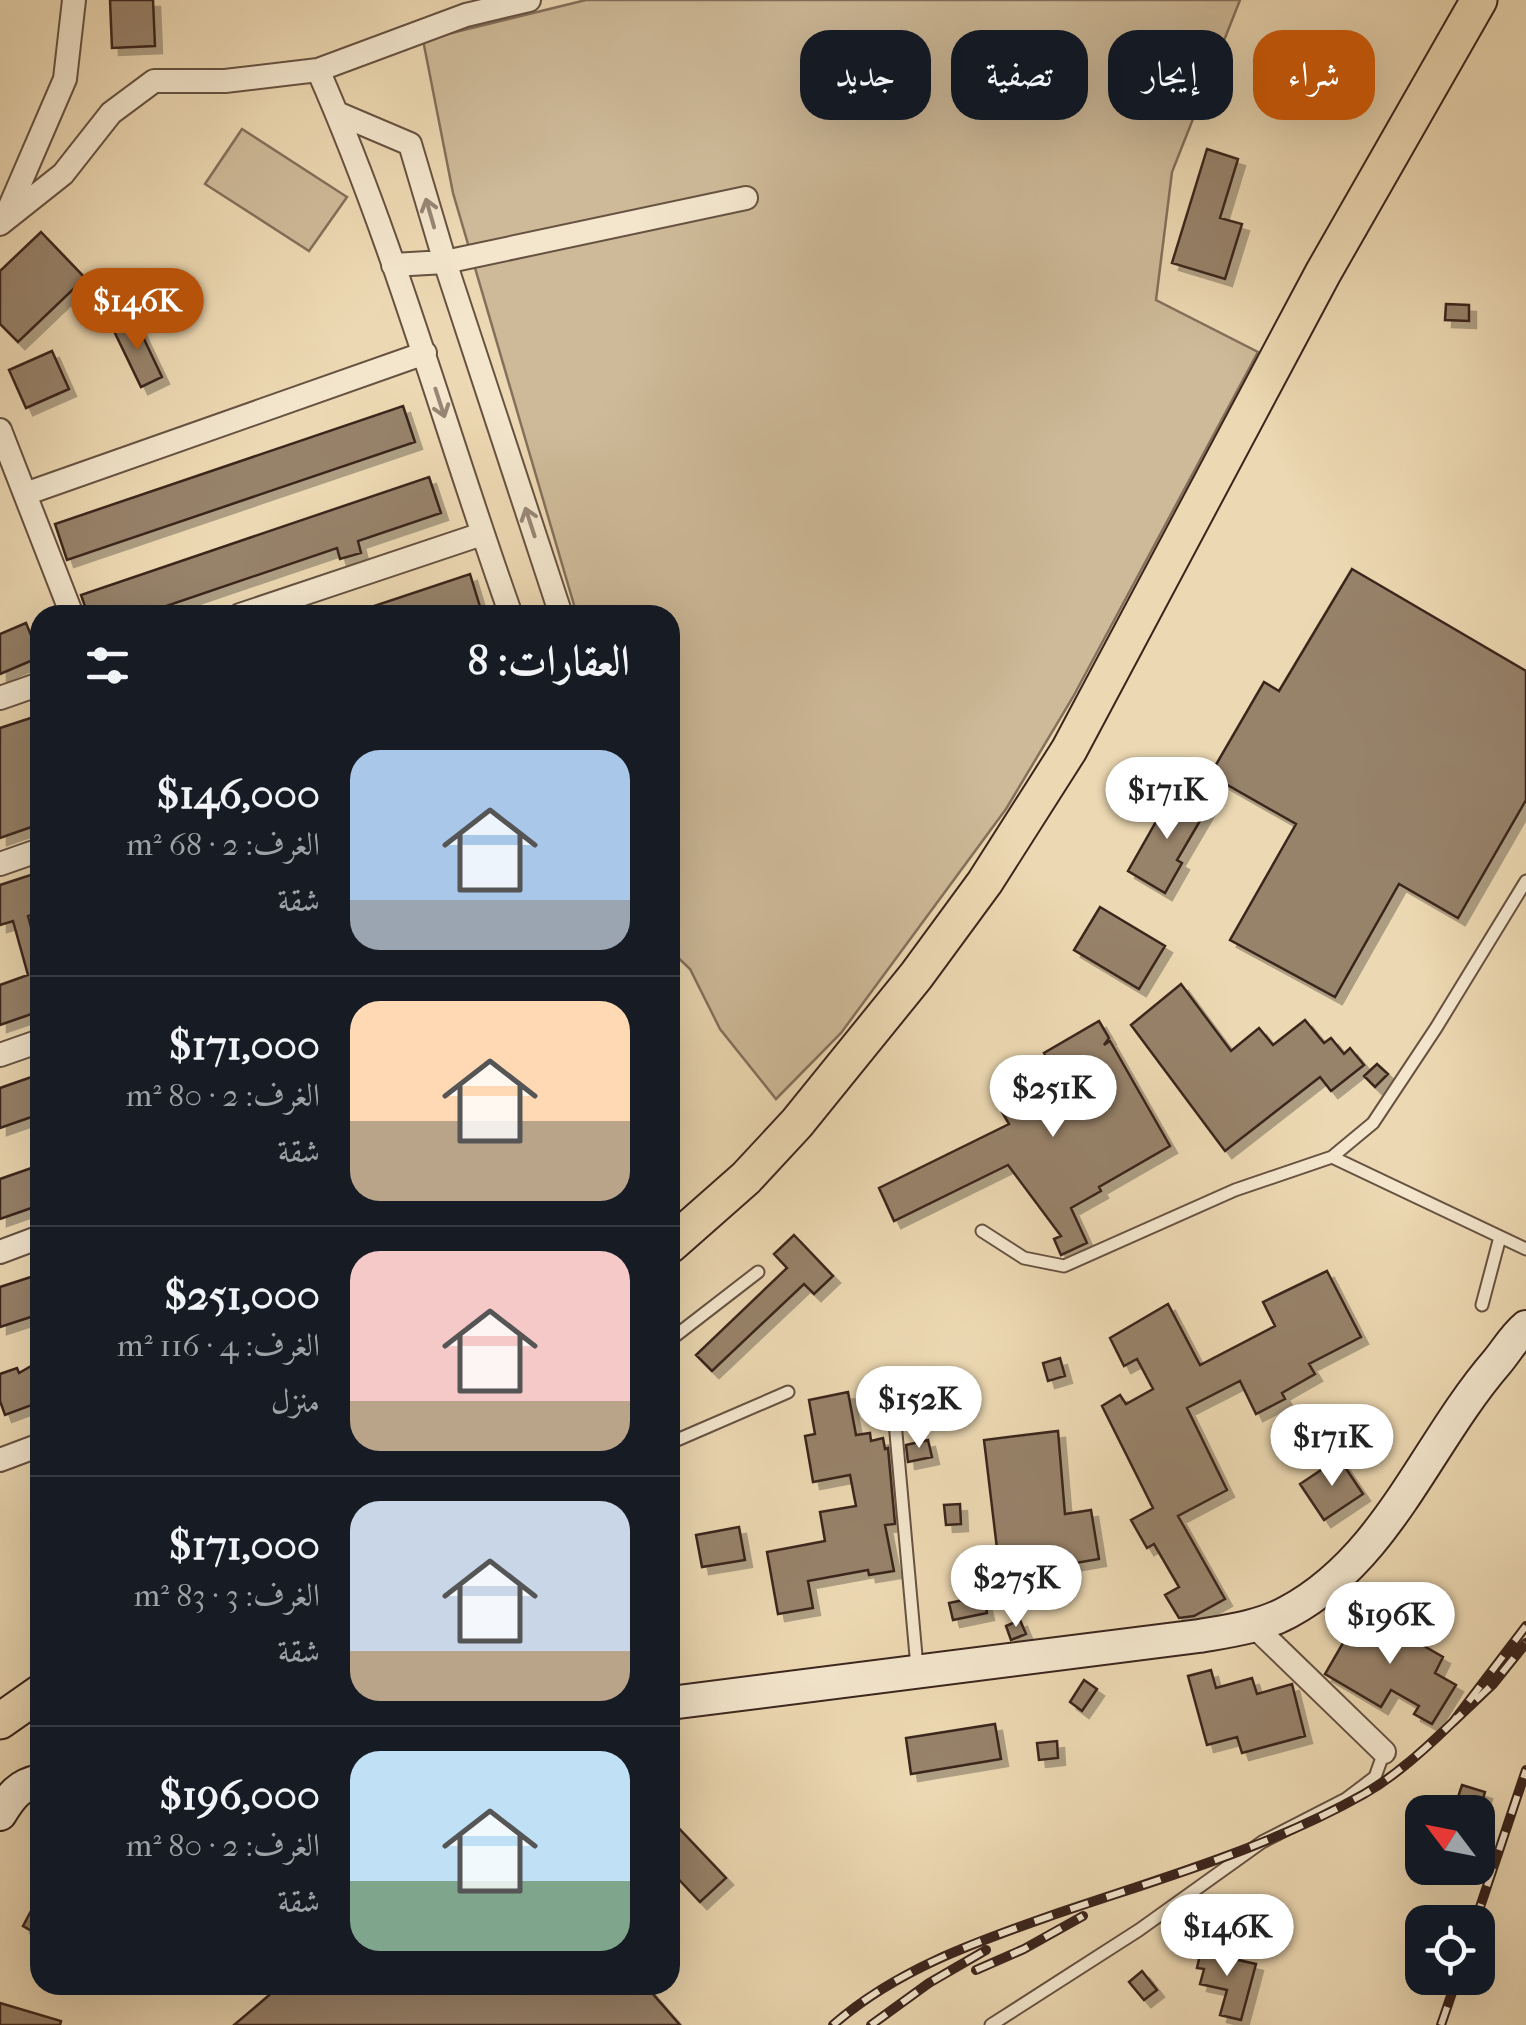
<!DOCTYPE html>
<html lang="ar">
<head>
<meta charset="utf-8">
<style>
  :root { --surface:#171b24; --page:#242831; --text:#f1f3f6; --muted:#9ea1a6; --line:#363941; --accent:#b45309 }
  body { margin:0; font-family:"IM FELL French Canon",Amiri,serif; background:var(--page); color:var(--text); direction:rtl; height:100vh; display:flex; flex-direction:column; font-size:38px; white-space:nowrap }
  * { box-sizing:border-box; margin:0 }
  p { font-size:32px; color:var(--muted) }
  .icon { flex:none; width:55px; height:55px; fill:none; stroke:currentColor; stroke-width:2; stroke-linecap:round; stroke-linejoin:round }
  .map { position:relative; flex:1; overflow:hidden; direction:ltr }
  .drawer { position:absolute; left:30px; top:605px; width:650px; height:1390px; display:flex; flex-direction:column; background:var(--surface); border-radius:30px; box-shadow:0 10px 40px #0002; direction:rtl }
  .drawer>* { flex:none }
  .guide { position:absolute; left:710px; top:30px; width:665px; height:90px; direction:rtl; display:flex; gap:20px }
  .needle { width:65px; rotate:302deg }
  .fabs { position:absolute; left:1405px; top:1795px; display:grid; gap:20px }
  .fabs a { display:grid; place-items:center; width:90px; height:90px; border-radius:20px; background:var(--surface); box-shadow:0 10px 40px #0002; font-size:50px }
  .price { position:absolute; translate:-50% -85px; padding:0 22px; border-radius:35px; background:#fff; color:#222; font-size:32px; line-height:65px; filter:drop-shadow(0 2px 5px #0008) }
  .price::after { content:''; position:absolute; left:50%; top:60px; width:30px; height:22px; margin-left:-15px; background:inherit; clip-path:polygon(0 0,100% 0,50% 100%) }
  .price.on { background:var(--accent); color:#fff }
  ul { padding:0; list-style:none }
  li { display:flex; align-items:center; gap:30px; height:250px; padding:0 50px }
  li+li { border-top:2px solid var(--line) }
  li span { display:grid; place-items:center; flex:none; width:280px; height:200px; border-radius:30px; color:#555 }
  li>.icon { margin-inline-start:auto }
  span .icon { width:120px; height:120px; fill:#fffc; stroke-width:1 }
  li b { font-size:42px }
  h2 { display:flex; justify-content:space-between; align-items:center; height:120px; padding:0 50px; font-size:42px }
  .pill { padding:0 35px; border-radius:30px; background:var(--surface); box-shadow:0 10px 40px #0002; font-size:35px; line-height:90px }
  .pill.on { background:var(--accent); color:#fff }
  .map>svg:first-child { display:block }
</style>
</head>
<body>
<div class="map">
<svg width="1526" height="2025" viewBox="0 0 1526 2025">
  <defs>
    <filter id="shadow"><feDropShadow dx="7" dy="7" stdDeviation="0" flood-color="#0004"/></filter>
  </defs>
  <rect width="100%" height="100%" fill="#ecd8b2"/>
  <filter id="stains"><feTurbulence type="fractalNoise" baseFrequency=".002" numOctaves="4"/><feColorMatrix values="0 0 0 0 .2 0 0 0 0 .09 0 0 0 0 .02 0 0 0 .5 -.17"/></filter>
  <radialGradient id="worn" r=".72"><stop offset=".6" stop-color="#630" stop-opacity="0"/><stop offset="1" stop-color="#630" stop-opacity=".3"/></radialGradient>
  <path fill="#ceba99" stroke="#84705b" stroke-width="2.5" d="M586 0H1240L1172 172 1156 300 1258 352 1073 697 1006 809 841 1033 776 1099 720 1029 690 969 670 950V615H577L453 193 423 40Z
    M242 129 347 197 309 251 205 184Z"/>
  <path fill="#97826a" stroke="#3b251d" stroke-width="2.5" filter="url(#shadow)" d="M110 0H153L155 46 112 48Z
    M1207 149 1238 159 1220 218 1242 224 1225 279 1172 263Z
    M41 232 85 278 18 342 0 324V271Z
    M1446 304 1469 305V321L1445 320Z
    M134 318 162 377 141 387 113 329Z
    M52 351 69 389 26 408 9 370Z
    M403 406 415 442 67 560 55 524Z
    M429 477 441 513 358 541 361 553 340 559 337 548 140 615H88L81 595Z
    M1352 569 1526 671V800L1458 918 1399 884 1335 997 1230 940 1296 824 1210 775 1264 682 1279 691Z
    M470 574 481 610 466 615H357L356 612Z
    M26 623 40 657 0 674V634Z
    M40 715V824L0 838V728Z
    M1174 790 1207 809 1177 860 1182 863 1165 893 1128 871Z
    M40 872V912L28 916 40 961V1011L0 1025V985L28 975 13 921 0 925V885Z
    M1100 907 1165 946 1139 989 1074 950Z
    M1181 984 1231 1051 1259 1028 1273 1045 1305 1020 1324 1043 1331 1038 1344 1054 1350 1048 1364 1065 1331 1091 1320 1077 1225 1151 1131 1025Z
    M1099 1021 1109 1038 1104 1045 1110 1041 1170 1146 1099 1187 1101 1191 1071 1208 1087 1243 1061 1255 1054 1239 1061 1236 1008 1165 894 1221 879 1188 1009 1124 1002 1112 1059 1079 1044 1053Z
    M1377 1064 1388 1074 1375 1087 1364 1076Z
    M40 1074V1114L0 1128V1088Z
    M40 1165V1205L0 1219V1179Z
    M794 1235 833 1276 814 1294 804 1284 712 1371 696 1355 787 1268 774 1254Z
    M1327 1271 1361 1337 1309 1364 1315 1374 1282 1393 1285 1399 1256 1414 1240 1381 1187 1408 1227 1490 1178 1516 1225 1599 1194 1616 1179 1618 1165 1595 1179 1587 1154 1544 1147 1548 1131 1520 1153 1508 1102 1406 1120 1395 1126 1404 1153 1389 1137 1359 1124 1366 1110 1338 1168 1304 1200 1365 1275 1326 1263 1302Z
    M40 1274V1314L0 1327V1287Z
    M1060 1358 1065 1376 1048 1381 1043 1363Z
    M40 1361V1402L5 1415 0 1401V1374L17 1368 19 1373Z
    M848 1392 856 1435 870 1433 871 1441 883 1438 885 1449 888 1448 895 1524 885 1525 894 1571 869 1575 868 1570 808 1581 813 1608 778 1614 767 1552 825 1541 820 1512 856 1506 850 1475 813 1482 805 1436 815 1434 809 1400Z
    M1058 1431 1065 1514 1091 1510 1099 1559 1035 1570 1034 1562 1006 1566V1557H998L984 1440Z
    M928 1440 932 1457 908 1462 906 1445Z
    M1339 1458 1363 1494 1324 1520 1300 1484Z
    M960 1504 961 1524 946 1525 944 1505Z
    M739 1527 745 1560 702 1567 696 1535Z
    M983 1596 987 1613 953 1620 949 1603Z
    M1362 1610 1443 1657 1435 1673 1456 1685 1432 1724 1414 1714 1419 1706 1391 1690 1381 1707 1325 1674Z
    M1020 1620 1026 1634 1011 1640 1006 1626Z
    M1211 1670 1216 1688 1252 1678 1257 1694 1292 1684 1305 1736 1242 1753 1237 1737 1207 1745 1188 1676Z
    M1084 1680 1097 1689 1082 1711 1070 1702Z
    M995 1724 1001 1759 911 1774 906 1738Z
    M1057 1741 1058 1758 1039 1760 1037 1743Z
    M1462 1785 1485 1792 1479 1812H1453Z
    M670 1819 726 1878 700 1902 670 1870Z
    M40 1894V1936L23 1926Z
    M1202 1946 1236 1954 1234 1959 1256 1964 1241 2020 1220 2015 1227 1990 1200 1984 1204 1969 1197 1968Z
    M1142 1971 1157 1990 1144 2000 1129 1982Z
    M281 1985H645L680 2025H234Z
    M0 2003 61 2021 60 2025H0Z"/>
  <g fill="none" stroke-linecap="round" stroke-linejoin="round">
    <defs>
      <path id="service" d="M1332 1157 1373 1123 1436 1028 1526 881
        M982 1231 1024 1258 1064 1266 1235 1190 1332 1157 1526 1249
        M1482 1305 1500 1237
        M670 1340 758 1272
        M894 1411 917 1667
        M670 1443 788 1392
        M991 2025 1139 1930 1262 1842 1346 1799 1375 1777 1384 1752"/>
      <path id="minor" d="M318 70C396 247 446 433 511 615
        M337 113 410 144 445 262 561 615
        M5 218 65 79 74 0
        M0 224 63 174 111 113 154 81H225L318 70 466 15 529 0
        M393 265 445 262 746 198
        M0 430 72 615
        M25 494 425 353
        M240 615 482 534
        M0 698 40 684
        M0 864 40 850
        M0 1055 40 1041
        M0 1252 40 1237
        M0 1460 40 1445
        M1253 1625 1384 1752"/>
      <path id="secondary" d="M670 1703 1199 1636C1228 1631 1261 1627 1288 1612 1388 1558 1426 1444 1497 1362 1507 1350 1514 1337 1526 1327
        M0 1814C11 1796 19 1785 40 1781"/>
      <path id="primary" d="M670 1245 746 1178 797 1123 916 976 985 882 1069 750 1323 273 1479 0
        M0 1721 40 1693"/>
    </defs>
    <use href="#service" stroke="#675242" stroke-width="15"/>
    <use href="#minor" stroke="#675242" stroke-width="26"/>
    <use href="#secondary" stroke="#3b251d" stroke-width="36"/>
    <use href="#primary" stroke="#3b251d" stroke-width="39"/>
    <use href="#service" stroke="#f3e6cd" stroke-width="11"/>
    <use href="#minor" stroke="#f3e6cd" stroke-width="22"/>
    <use href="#secondary" stroke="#f3e6cd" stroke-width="32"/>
    <use href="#primary" stroke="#ecd8b2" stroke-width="35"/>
    <defs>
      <path id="rail" d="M1526 1626 1453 1722 1493 1684 1526 1643
        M1475 1922 1526 1770
        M976 1970 1024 1949 1083 1916
        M833 2025C896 1970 973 1943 1050 1916 1155 1880 1267 1849 1364 1794 1397 1775 1425 1749 1453 1722
        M871 2025 929 1983 986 1950
        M1441 2025 1457 1978"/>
    </defs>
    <use href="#rail" stroke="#3b251d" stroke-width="10"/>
    <use href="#rail" stroke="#f3e6cd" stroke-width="6" stroke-dasharray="19" stroke-linecap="butt"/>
  </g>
  <defs><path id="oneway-shaft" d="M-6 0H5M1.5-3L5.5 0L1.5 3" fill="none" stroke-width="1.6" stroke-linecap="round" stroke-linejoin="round" transform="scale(2.5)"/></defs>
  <g stroke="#978675">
    <use href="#oneway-shaft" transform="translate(430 213) rotate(-106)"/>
    <use href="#oneway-shaft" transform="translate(440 403) rotate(72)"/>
    <use href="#oneway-shaft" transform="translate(530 522) rotate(-108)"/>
  </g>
  <rect width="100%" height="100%" filter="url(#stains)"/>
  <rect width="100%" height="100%" fill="url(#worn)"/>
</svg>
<div class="fabs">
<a><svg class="needle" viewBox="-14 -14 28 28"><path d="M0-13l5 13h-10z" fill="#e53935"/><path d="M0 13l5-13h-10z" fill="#9ea1a6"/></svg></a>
<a><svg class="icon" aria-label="locate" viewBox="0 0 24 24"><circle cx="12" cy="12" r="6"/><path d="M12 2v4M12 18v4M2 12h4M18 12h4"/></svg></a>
</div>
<b class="price on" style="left:137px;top:353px">$146K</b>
<b class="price" style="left:1167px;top:842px">$171K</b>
<b class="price" style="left:1053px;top:1140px">$251K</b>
<b class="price" style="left:919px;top:1451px">$152K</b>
<b class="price" style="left:1332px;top:1489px">$171K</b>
<b class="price" style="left:1016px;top:1630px">$275K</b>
<b class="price" style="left:1390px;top:1667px">$196K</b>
<b class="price" style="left:1227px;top:1979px">$146K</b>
<div class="guide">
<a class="pill on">شراء</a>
<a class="pill">إيجار</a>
<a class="pill">تصفية</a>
<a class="pill">جديد</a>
</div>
<section class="drawer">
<h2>العقارات: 8<svg class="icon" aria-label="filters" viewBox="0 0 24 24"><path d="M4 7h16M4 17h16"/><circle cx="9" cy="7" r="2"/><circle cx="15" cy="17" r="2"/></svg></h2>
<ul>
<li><span style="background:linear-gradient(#a9c7e8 75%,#9aa5b1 0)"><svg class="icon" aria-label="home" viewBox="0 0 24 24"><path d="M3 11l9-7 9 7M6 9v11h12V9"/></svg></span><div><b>$146,000</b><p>الغرف: 2 · 68 m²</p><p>شقة</p></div></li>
<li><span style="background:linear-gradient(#ffd9b3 60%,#b9a48a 0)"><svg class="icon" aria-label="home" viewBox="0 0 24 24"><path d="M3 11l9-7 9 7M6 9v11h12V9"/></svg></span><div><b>$171,000</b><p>الغرف: 2 · 80 m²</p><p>شقة</p></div></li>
<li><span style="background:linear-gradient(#f6c9c9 75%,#b9a48a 0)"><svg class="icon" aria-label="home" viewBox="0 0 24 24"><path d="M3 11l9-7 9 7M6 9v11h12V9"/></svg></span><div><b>$251,000</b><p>الغرف: 4 · 116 m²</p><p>منزل</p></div></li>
<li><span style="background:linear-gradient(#c9d6e8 75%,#b9a48a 0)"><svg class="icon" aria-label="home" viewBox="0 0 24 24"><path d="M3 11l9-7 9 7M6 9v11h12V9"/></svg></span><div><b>$171,000</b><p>الغرف: 3 · 83 m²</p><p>شقة</p></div></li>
<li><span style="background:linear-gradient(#bfe0f5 65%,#7fa58c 0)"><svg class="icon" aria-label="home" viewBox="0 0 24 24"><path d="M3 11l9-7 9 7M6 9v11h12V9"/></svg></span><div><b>$196,000</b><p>الغرف: 2 · 80 m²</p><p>شقة</p></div></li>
</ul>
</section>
</div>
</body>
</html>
